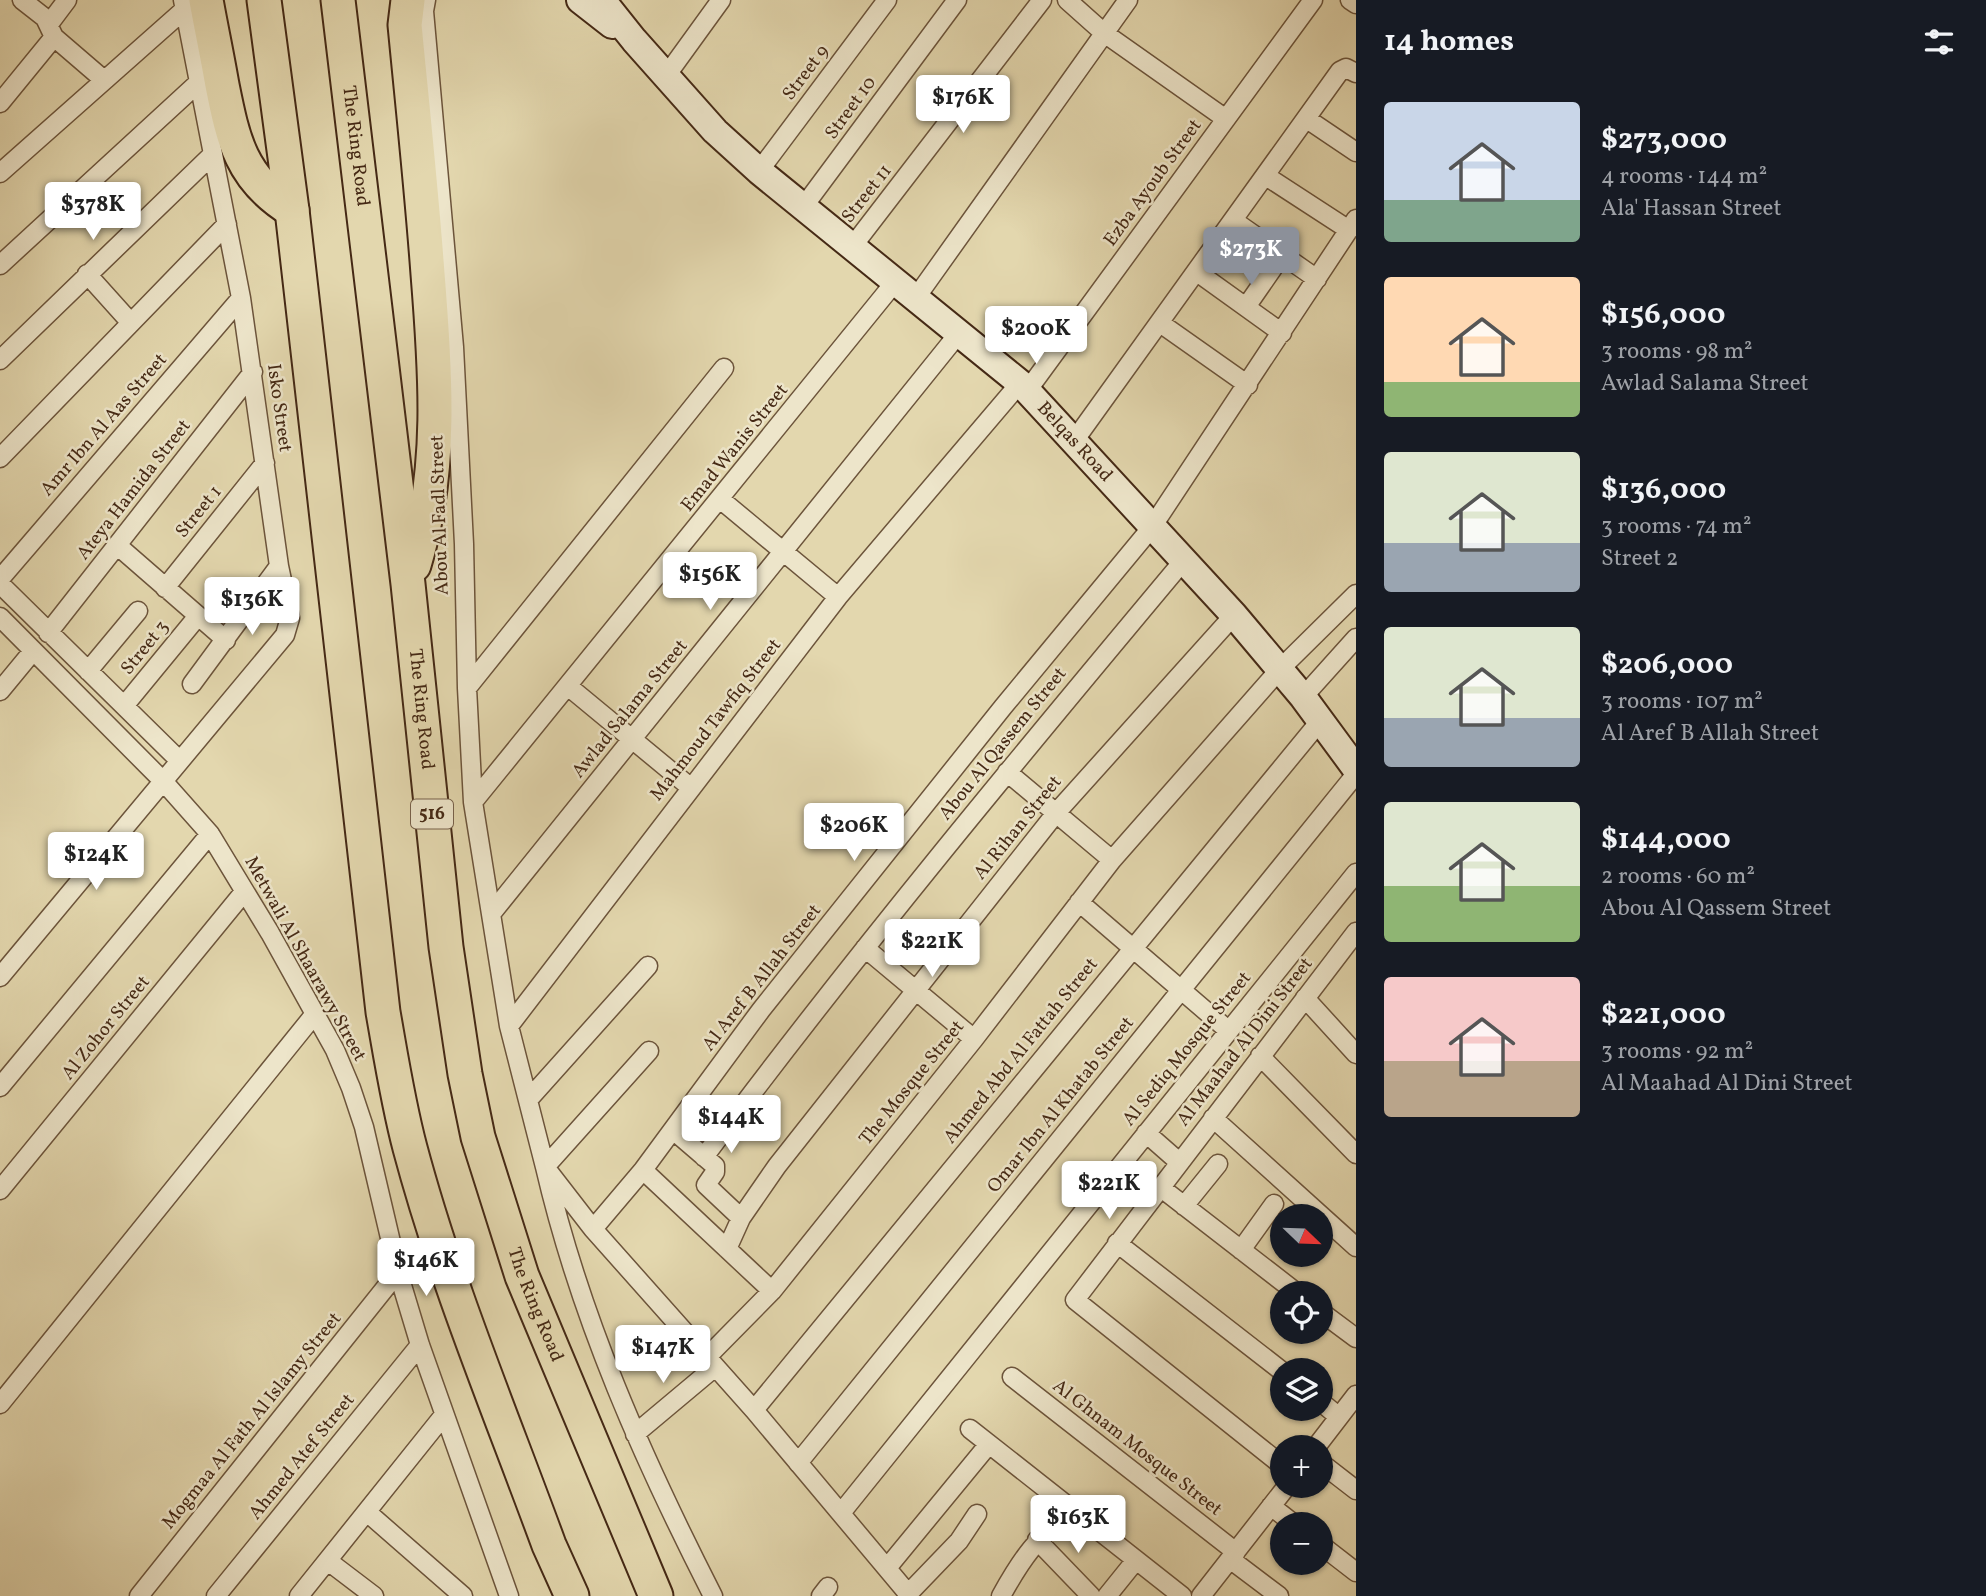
<!DOCTYPE html>
<html lang="en">
<head>
<meta charset="utf-8">
<style>
  :root { --surface:#171b24; --page:#20242c; --text:#f1f3f6; --muted:#9ea1a6; --accent:#8c9099 }
  body { margin:0; font-family:Vollkorn,serif; background:var(--page); color:var(--text); height:100vh; display:flex; flex-direction:column; font-size:26px; white-space:nowrap }
  * { box-sizing:border-box; margin:0 }
  p { font-size:23px; color:var(--muted) }
  .icon { flex:none; width:38px; height:38px; fill:none; stroke:currentColor; stroke-width:2; stroke-linecap:round; stroke-linejoin:round }
  .map { position:relative; flex:1; overflow:hidden }
  .sheet { display:flex; flex-direction:column; background:var(--surface); width:630px }
  .sheet>* { flex:none }
  .needle { width:46px; rotate:113deg }
  .controls { position:absolute; left:1270px; top:1204px; display:grid; gap:14px }
  .controls a { display:grid; place-items:center; width:63px; height:63px; border-radius:50%; background:var(--surface); box-shadow:0 2px 5px #0004; font-size:35px }
  .price { position:absolute; translate:-50% -60px; padding:0 16px; border-radius:7px; background:#fff; color:#222; font-size:23px; line-height:46px; filter:drop-shadow(0 2px 4px #0008) }
  .price::after { content:''; position:absolute; left:50%; top:42px; width:21px; height:16px; margin-left:-10px; background:inherit; clip-path:polygon(0 0,100% 0,50% 100%) }
  .price.selected { background:var(--accent); color:#fff }
  ul { padding:0; list-style:none }
  li { display:flex; align-items:center; gap:21px; height:175px; padding:0 28px }
  li span { display:grid; place-items:center; flex:none; width:196px; height:140px; border-radius:7px; color:#555 }
  li>.icon { margin-inline-start:auto }
  span .icon { width:84px; height:84px; fill:#fffc; stroke-width:1 }
  li b { font-size:30px }
  h2 { display:flex; justify-content:space-between; align-items:center; height:84px; padding:0 28px; font-size:30px }
  main { display:flex; flex:1; min-height:0 }
  .map>svg:first-child { display:block }
</style>
</head>
<body>
<main>
<div class="map">
<svg width="1356" height="1596" viewBox="0 0 1356 1596">
  <rect width="100%" height="100%" fill="#e3d7ae"/>
  <filter id="stains"><feTurbulence type="fractalNoise" baseFrequency=".00286" numOctaves="4"/><feColorMatrix values="0 0 0 0 .2 0 0 0 0 .09 0 0 0 0 .02 0 0 0 .5 -.17"/></filter>
  <radialGradient id="worn" r=".72"><stop offset=".6" stop-color="#630" stop-opacity="0"/><stop offset="1" stop-color="#630" stop-opacity=".3"/></radialGradient>
  <g fill="none" stroke-linecap="round" stroke-linejoin="round">
    <defs>
      <path id="street" d="M22 0 45 18 54 37 104 80
        M426 0 424 11 454 347 464 544 467 688 473 802 509 1026 545 1167 593 1229 754 1410 910 1596
        M1067 0 1104 33 1226 119
        M1350 0 1356 4
        M49 24 67 0
        M666 76 721 0
        M0 103 54 37
        M1307 119 1356 152
        M759 171 887 0
        M0 173 185 9
        M1266 176 1349 230
        M804 206 957 0
        M1234 221 1317 279
        M852 247 1042 0
        M0 265 198 83
        M1197 272 1282 333
        M87 274 131 323
        M915 299 1128 0
        M1246 307 1282 255
        M1160 323 1248 385
        M0 360 213 154
        M1027 391 1313 0
        M1074 441 1340 71 1346 68 1356 73
        M0 458 227 224
        M720 499 838 597
        M118 546 226 640
        M0 579 241 298
        M0 584 180 761
        M165 588 265 463
        M0 617 163 781 210 834 270 933 335 1050 351 1088 364 1127 398 1272 420 1345 509 1596
        M48 633 253 372
        M88 671 138 611
        M192 684 279 566
        M569 687 690 787
        M467 688 724 368
        M0 691 33 651
        M1303 697 1356 638
        M124 706 198 616
        M1007 772 1112 860
        M473 802 895 282
        M1079 902 1229 1031
        M491 914 959 333
        M865 948 974 1039
        M0 977 285 635 290 618 279 566 241 298 183 0
        M1305 998 1356 1054
        M509 1026 838 597 1020 383
        M649 1051 545 1167C580 1318 643 1459 713 1596
        M1260 1056 1356 1154
        M0 1087 210 834
        M528 1100 648 966
        M1213 1118 1356 1247
        M673 1130 715 1166V1172L706 1185 741 1218
        M1146 1133 1179 1162
        M704 1157C857 952 1020 756 1184 560
        M643 1170 772 1291
        M1160 1187 1297 1293
        M0 1190 244 892
        M1184 1206 1218 1164
        M593 1229 643 1170 761 1010 1003 707 1152 527 1356 219
        M1117 1243 1283 1372
        M727 1249 741 1218 777 1166 1056 813 1234 615
        M1241 1250 1274 1204
        M1321 1312 1356 1338
        M707 1357 772 1291 974 1039 1112 860 1280 669 1356 594
        M1012 1377 1236 1552
        M1321 1402 1339 1417
        M0 1404 314 1015
        M754 1410 1321 720
        M970 1429 1182 1596
        M635 1434 715 1367
        M1316 1447 1356 1395
        M798 1463 1356 774
        M1321 1463 1356 1490
        M1283 1466 1075 1300 1356 932
        M1271 1506 1294 1524
        M368 1513 463 1596
        M841 1513 1356 873
        M1037 1540 1091 1596
        M1321 1545 1356 1572
        M1230 1559 1279 1596
        M328 1561 374 1596
        M887 1568 989 1444
        M908 1594 959 1541 977 1514
        M139 1596 398 1272
        M216 1596 420 1345
        M299 1596 444 1415
        M821 1596 828 1587
        M1001 1596C1021 1560 1038 1535 1072 1511
        M1107 1596 1136 1560
        M1201 1596 1287 1486"/>
      <g id="secondary">
        <path d="M580 0 612 25"/>
        <path id="s1" d="M602 0 634 40 715 131 759 171 1020 383 1234 615 1303 697 1356 769"/>
      </g>
      <g id="highway">
        <path d="M206 0C211 28 217 56 222 85 233 140 241 179 292 210"/>
        <path d="M264 0 292 210 383 1012C391 1057 398 1103 410 1148 446 1283 501 1414 549 1545L572 1596"/>
        <path id="s2" d="M338 0 408 584 446 947 465 1074 478 1137 522 1276 656 1596"/>
        <path d="M408 0 405 25C413 108 422 191 428 274 436 373 443 469 414 565"/>
      </g>
    </defs>
    <use href="#street" stroke="#6c543b" stroke-width="21"/>
    <use href="#secondary" stroke="#452915" stroke-width="30"/>
    <use href="#highway" stroke="#452915" stroke-width="37"/>
    <use href="#street" stroke="#ede5ca" stroke-width="18"/>
    <use href="#secondary" stroke="#ede5ca" stroke-width="26"/>
    <use href="#highway" stroke="#e3d7ae" stroke-width="33"/>
  </g>
  <g text-anchor="middle" dominant-baseline="central" stroke-width="5" stroke-linejoin="round" paint-order="stroke">
    <rect fill="#ede5ca" stroke="#77614b" stroke-width="2" x="411" y="799.5" width="42" height="29" rx="5"/>
    <g font-size="18" font-weight="bold" fill="#452915">
      <text x="432" y="814">516</text>
    </g>
    <g font-size="19" fill="#452915" stroke="#ede5ca">
      <text transform="translate(806 73) rotate(-53)">Street 9</text>
      <text transform="translate(851 108) rotate(-54)">Street 10</text>
      <text stroke="none"><textPath href="#s2" startOffset="147">The Ring Road</textPath></text>
      <text transform="translate(1153 183) rotate(-54)">Ezba Ayoub Street</text>
      <text transform="translate(867 194) rotate(-52)">Street 11</text>
      <text transform="translate(279 408) rotate(82)">Isko Street</text>
      <text transform="translate(104 425) rotate(-49)">Amr Ibn Al Aas Street</text>
      <text stroke="none"><textPath href="#s1" startOffset="649">Belqas Road</textPath></text>
      <text transform="translate(735 448) rotate(-51)">Emad Wanis Street</text>
      <text transform="translate(134 490) rotate(-52)">Ateya Hamida Street</text>
      <text transform="translate(199 512) rotate(-51)">Street 1</text>
      <text transform="translate(440 515) rotate(-92)">Abou Al Fadl Street</text>
      <text transform="translate(145 648) rotate(-51)">Street 3</text>
      <text transform="translate(630 709) rotate(-51)">Awlad Salama Street</text>
      <text stroke="none"><textPath href="#s2" startOffset="714">The Ring Road</textPath></text>
      <text transform="translate(716 720) rotate(-52)">Mahmoud Tawfiq Street</text>
      <text transform="translate(1003 744) rotate(-51)">Abou Al Qassem Street</text>
      <text transform="translate(1018 828) rotate(-51)">Al Rihan Street</text>
      <text transform="translate(305 959) rotate(61)">Metwali Al Shaarawy Street</text>
      <text transform="translate(762 978) rotate(-52)">Al Aref B Allah Street</text>
      <text transform="translate(106 1028) rotate(-51)">Al Zohor Street</text>
      <text transform="translate(1245 1042) rotate(-52)">Al Maahad Al Dini Street</text>
      <text transform="translate(1187 1049) rotate(-51)">Al Sediq Mosque Street</text>
      <text transform="translate(1021 1051) rotate(-51)">Ahmed Abd Al Fattah Street</text>
      <text transform="translate(912 1083) rotate(-51)">The Mosque Street</text>
      <text transform="translate(1061 1105) rotate(-51)">Omar Ibn Al Khatab Street</text>
      <text stroke="none"><textPath href="#s2" startOffset="1323">The Ring Road</textPath></text>
      <text transform="translate(252 1421) rotate(-51)">Mogmaa Al Fath Al Islamy Street</text>
      <text transform="translate(1137 1448) rotate(38)">Al Ghnam Mosque Street</text>
      <text transform="translate(302 1457) rotate(-51)">Ahmed Atef Street</text>
    </g>
  </g>
  <rect width="100%" height="100%" filter="url(#stains)"/>
  <rect width="100%" height="100%" fill="url(#worn)"/>
</svg>
<div class="controls">
<a><svg class="needle" viewBox="-14 -14 28 28"><path d="M0-13l5 13h-10z" fill="#e53935"/><path d="M0 13l5-13h-10z" fill="#9ea1a6"/></svg></a>
<a><svg class="icon" aria-label="locate" viewBox="0 0 24 24"><circle cx="12" cy="12" r="6"/><path d="M12 2v4M12 18v4M2 12h4M18 12h4"/></svg></a>
<a><svg class="icon" aria-label="layers" viewBox="0 0 24 24"><path d="M12 4l9 5-9 5-9-5zM3 14l9 5 9-5"/></svg></a>
<a>+</a>
<a>−</a>
</div>
<b class="price" style="left:963px;top:135px">$176K</b>
<b class="price" style="left:93px;top:242px">$378K</b>
<b class="price selected" style="left:1251px;top:287px">$273K</b>
<b class="price" style="left:1036px;top:366px">$200K</b>
<b class="price" style="left:710px;top:612px">$156K</b>
<b class="price" style="left:252px;top:637px">$136K</b>
<b class="price" style="left:854px;top:863px">$206K</b>
<b class="price" style="left:96px;top:892px">$124K</b>
<b class="price" style="left:932px;top:979px">$221K</b>
<b class="price" style="left:731px;top:1155px">$144K</b>
<b class="price" style="left:1109px;top:1221px">$221K</b>
<b class="price" style="left:426px;top:1298px">$146K</b>
<b class="price" style="left:663px;top:1385px">$147K</b>
<b class="price" style="left:1078px;top:1555px">$163K</b>
</div>
<section class="sheet">
<h2>14 homes<svg class="icon" aria-label="filters" viewBox="0 0 24 24"><path d="M4 7h16M4 17h16"/><circle cx="9" cy="7" r="2"/><circle cx="15" cy="17" r="2"/></svg></h2>
<ul>
<li><span style="background:linear-gradient(#c9d6e8 70%,#7fa58c 0)"><svg class="icon" aria-label="home" viewBox="0 0 24 24"><path d="M3 11l9-7 9 7M6 9v11h12V9"/></svg></span><div><b>$273,000</b><p>4 rooms · 144 m²</p><p>Ala' Hassan Street</p></div></li>
<li><span style="background:linear-gradient(#ffd9b3 75%,#8fb573 0)"><svg class="icon" aria-label="home" viewBox="0 0 24 24"><path d="M3 11l9-7 9 7M6 9v11h12V9"/></svg></span><div><b>$156,000</b><p>3 rooms · 98 m²</p><p>Awlad Salama Street</p></div></li>
<li><span style="background:linear-gradient(#dfe7d0 65%,#9aa5b1 0)"><svg class="icon" aria-label="home" viewBox="0 0 24 24"><path d="M3 11l9-7 9 7M6 9v11h12V9"/></svg></span><div><b>$136,000</b><p>3 rooms · 74 m²</p><p>Street 2</p></div></li>
<li><span style="background:linear-gradient(#dfe7d0 65%,#9aa5b1 0)"><svg class="icon" aria-label="home" viewBox="0 0 24 24"><path d="M3 11l9-7 9 7M6 9v11h12V9"/></svg></span><div><b>$206,000</b><p>3 rooms · 107 m²</p><p>Al Aref B Allah Street</p></div></li>
<li><span style="background:linear-gradient(#dfe7d0 60%,#8fb573 0)"><svg class="icon" aria-label="home" viewBox="0 0 24 24"><path d="M3 11l9-7 9 7M6 9v11h12V9"/></svg></span><div><b>$144,000</b><p>2 rooms · 60 m²</p><p>Abou Al Qassem Street</p></div></li>
<li><span style="background:linear-gradient(#f6c9c9 60%,#b9a48a 0)"><svg class="icon" aria-label="home" viewBox="0 0 24 24"><path d="M3 11l9-7 9 7M6 9v11h12V9"/></svg></span><div><b>$221,000</b><p>3 rooms · 92 m²</p><p>Al Maahad Al Dini Street</p></div></li>
</ul>
</section>
</main>
</body>
</html>
